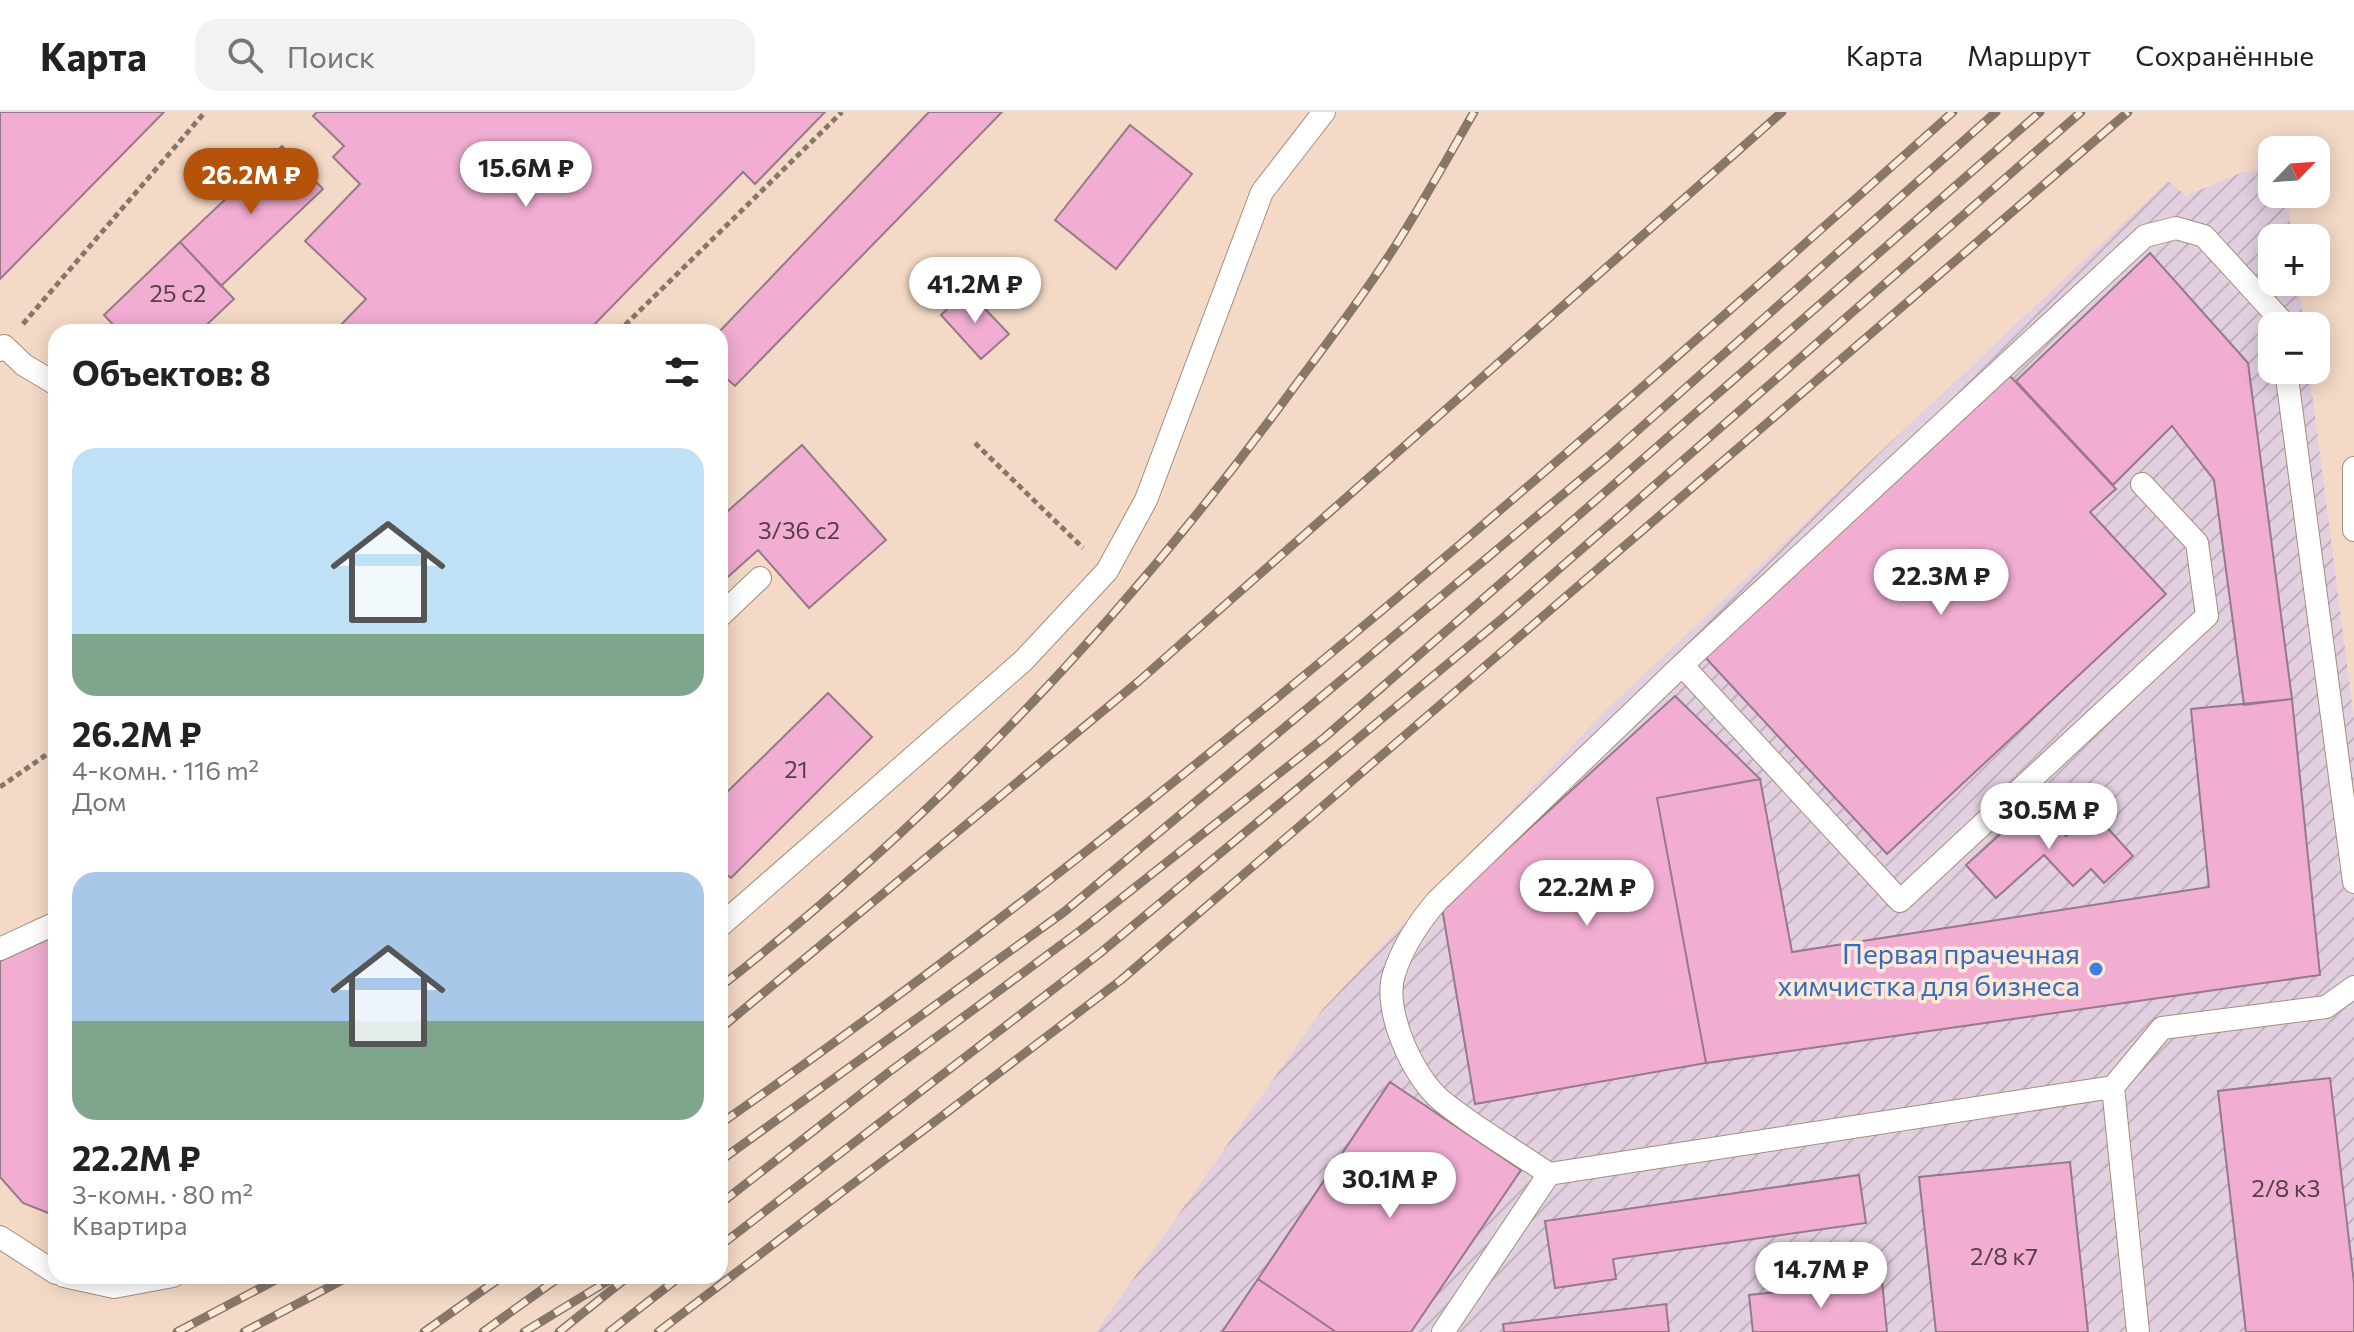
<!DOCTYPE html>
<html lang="ru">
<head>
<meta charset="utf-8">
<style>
  :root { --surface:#fff; --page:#f2f2f2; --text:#222; --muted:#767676; --line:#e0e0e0; --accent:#b45309 }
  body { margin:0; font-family:Commissioner,sans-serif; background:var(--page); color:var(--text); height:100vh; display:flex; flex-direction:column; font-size:30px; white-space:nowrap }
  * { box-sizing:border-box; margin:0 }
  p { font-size:26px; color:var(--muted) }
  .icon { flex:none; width:44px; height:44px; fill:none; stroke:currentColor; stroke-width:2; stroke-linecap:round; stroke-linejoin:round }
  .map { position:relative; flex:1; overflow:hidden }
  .sheet { position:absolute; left:48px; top:212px; width:680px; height:960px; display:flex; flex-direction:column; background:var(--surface); border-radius:24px; box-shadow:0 4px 20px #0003 }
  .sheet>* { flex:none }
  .needle { width:52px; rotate:65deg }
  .buttons { position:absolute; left:2258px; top:24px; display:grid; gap:16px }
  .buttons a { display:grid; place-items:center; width:72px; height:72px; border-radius:16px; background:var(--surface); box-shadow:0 4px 20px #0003; font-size:40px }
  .price { position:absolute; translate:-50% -68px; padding:0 18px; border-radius:28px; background:#fff; color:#222; font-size:26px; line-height:52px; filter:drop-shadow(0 2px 4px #0008) }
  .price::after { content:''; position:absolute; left:50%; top:48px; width:24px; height:18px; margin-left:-12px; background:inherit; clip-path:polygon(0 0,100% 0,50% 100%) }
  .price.current { background:var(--accent); color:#fff }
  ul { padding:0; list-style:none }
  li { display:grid; align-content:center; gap:16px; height:424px; padding:0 24px }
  li span { display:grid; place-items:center; height:248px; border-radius:24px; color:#555 }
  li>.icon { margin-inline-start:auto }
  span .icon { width:144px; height:144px; fill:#fffc; stroke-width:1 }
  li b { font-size:34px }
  h2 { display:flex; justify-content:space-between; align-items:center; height:96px; padding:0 24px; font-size:34px }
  header { display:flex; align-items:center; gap:48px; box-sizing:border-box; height:112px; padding:0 40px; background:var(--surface); border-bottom:2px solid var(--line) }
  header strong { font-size:38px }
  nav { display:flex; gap:44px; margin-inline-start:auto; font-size:28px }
  .search { width:560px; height:72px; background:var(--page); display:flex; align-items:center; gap:20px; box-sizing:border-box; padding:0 28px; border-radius:24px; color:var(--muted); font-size:30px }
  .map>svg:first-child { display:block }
</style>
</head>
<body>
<header>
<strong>Карта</strong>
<div class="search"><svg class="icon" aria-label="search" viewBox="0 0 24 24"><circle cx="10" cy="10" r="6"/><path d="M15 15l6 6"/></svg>Поиск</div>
<nav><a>Карта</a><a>Маршрут</a><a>Сохранённые</a></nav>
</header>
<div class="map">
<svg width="2354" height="1220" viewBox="0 0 2354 1220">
  <defs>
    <pattern id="industrial-furrows" width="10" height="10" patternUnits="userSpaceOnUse" patternTransform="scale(2)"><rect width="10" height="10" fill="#e2cfe0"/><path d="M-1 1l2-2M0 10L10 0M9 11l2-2" fill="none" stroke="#c2b1bf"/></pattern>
  </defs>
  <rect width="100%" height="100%" fill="#f4dac6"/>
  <path fill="url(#industrial-furrows)" d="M2272 56V82H2287L2292 126H2272V170H2298L2304 214H2272V258H2309L2354 607V1220H1096L1321 899 1606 598 2168 69 2186 84 2243 60Z"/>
  <path fill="#f1add2" stroke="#967a89" stroke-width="2" d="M0 0H164L0 167Z
    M317 0H825L755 72 743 60 587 220H334L366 187 305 129 360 72 333 45 344 34 313 4Z
    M929 0H1002L735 274 720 261 719 220Z
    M1130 13 1192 62 1116 157 1055 108Z
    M282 34 323 77 221 174 180 130Z
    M180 130 234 187 199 220H120L104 203Z
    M2150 141 2248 251 2292 587 2244 593 2214 368 2172 314 2113 373 2016 269Z
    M967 178 1009 222 981 247 941 203Z
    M2009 263 2116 377 2090 400 2166 482 1887 742 1705 545Z
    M802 333 886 428 809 496 758 438 720 472V406Z
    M828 581 872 625 731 766 725 761 720 766V687Z
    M1675 584 1760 667 1657 686 1706 951 1475 992 1442 796Z
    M2292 587 2320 863 1706 951 1657 686 1760 667 1792 840 2209 775 2191 597Z
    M2035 691 2066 724 2093 700 2133 744 2104 771 2091 757 2073 774 2044 743 1996 786 1966 753Z
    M56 823V1104L23 1091 0 1065V849Z
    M2330 966 2354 1171V1220H2246L2218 979Z
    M1390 970 1521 1058 1411 1220H1336L1258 1167Z
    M2070 1050 2088 1220H1936L1919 1065Z
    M1859 1063 1866 1111 1613 1147 1616 1167 1555 1176 1545 1109Z
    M1258 1167 1336 1220H1222Z
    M1882 1169 1887 1220H1753L1749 1183Z
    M1666 1192 1669 1220H1504L1503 1212Z"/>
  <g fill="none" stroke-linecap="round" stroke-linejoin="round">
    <defs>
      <path id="lane" d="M0 238 4 234 24 253 56 272
        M2286 258 2354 770
        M2354 356V418
        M720 504 760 466
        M1682 553 1900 789 2207 504 2197 431 2142 372
        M720 814 1023 549 1107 459 1146 388 1262 80 1324 0
        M0 837 56 811
        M2113 975 2162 916 2326 895 2354 875
        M1549 1062C1514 1038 1475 1016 1442 989 1414 967 1382 898 1394 862 1403 834 1418 811 1437 789L1682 553 2145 124 2176 116 2204 124 2280 207 2281 214
        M0 1125 56 1161
        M64 1164 114 1175 173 1164
        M1443 1220 1549 1062 2113 975 2138 1220"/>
    </defs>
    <use href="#lane" stroke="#a58e7a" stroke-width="24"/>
    <path stroke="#887769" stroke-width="5" stroke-dasharray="6 4" stroke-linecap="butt" d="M23 212 205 0
      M618 220 842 0
      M975 331 1083 436
      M0 675 56 636"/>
    <use href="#lane" stroke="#fff" stroke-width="22"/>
    <defs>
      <path id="rail" d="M720 875C938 705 1129 501 1292 278 1330 227 1370 175 1404 120 1428 81 1451 40 1474 0
        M720 917 1139 569 1782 0
        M720 1012C1155 708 1557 353 1953 0
        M720 1049 1064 800 1610 343 1996 0
        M720 1092 889 960 1081 818 1325 625 2040 0
        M720 1134 1099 842 1504 505 2081 0
        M177 1220 283 1164
        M244 1220 350 1164
        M424 1220 503 1164
        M483 1220 561 1164
        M524 1220 616 1164
        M559 1220 629 1164
        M609 1220 681 1164
        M658 1220 1121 868 2128 0"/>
    </defs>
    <use href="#rail" stroke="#887769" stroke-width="9"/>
    <use href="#rail" stroke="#fee9d8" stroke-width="6" stroke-dasharray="18" stroke-linecap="butt"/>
  </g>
  <circle fill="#3f7fe0" stroke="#fee9d8" stroke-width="3" cx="2096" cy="857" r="8"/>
  <g text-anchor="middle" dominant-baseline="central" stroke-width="7" stroke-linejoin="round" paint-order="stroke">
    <g font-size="24" fill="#563f42">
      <text x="178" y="180">25 с2</text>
      <text x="799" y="417">3/36 с2</text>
      <text x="796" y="656">21</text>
      <text x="2286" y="1075">2/8 к3</text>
      <text x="2004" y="1143">2/8 к7</text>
    </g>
    <g font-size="28" fill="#366cbe" stroke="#fee9d8" text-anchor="end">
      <text x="2080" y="841">Первая прачечная<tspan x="2080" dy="32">химчистка для бизнеса</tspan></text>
    </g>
  </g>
</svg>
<div class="buttons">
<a><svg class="needle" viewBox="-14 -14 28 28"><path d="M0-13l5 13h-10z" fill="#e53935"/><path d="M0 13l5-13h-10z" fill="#767676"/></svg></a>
<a>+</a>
<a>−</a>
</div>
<b class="price" style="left:526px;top:97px">15.6M ₽</b>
<b class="price current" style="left:251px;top:104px">26.2M ₽</b>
<b class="price" style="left:975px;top:213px">41.2M ₽</b>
<b class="price" style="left:1941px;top:505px">22.3M ₽</b>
<b class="price" style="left:2049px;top:739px">30.5M ₽</b>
<b class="price" style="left:1587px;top:816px">22.2M ₽</b>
<b class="price" style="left:1390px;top:1108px">30.1M ₽</b>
<b class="price" style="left:1821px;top:1198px">14.7M ₽</b>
<section class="sheet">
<h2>Объектов: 8<svg class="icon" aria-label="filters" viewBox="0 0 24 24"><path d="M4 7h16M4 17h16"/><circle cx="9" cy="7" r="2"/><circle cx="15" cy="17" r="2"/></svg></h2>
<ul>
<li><span style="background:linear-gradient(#bfe0f5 75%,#7fa58c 0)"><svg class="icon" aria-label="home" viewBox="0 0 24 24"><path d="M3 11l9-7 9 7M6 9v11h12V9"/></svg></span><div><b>26.2M ₽</b><p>4-комн. · 116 m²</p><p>Дом</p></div></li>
<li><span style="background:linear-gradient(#a9c7e8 60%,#7fa58c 0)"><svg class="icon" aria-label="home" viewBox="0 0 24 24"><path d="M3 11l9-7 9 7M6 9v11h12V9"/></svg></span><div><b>22.2M ₽</b><p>3-комн. · 80 m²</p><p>Квартира</p></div></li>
</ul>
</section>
</div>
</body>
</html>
